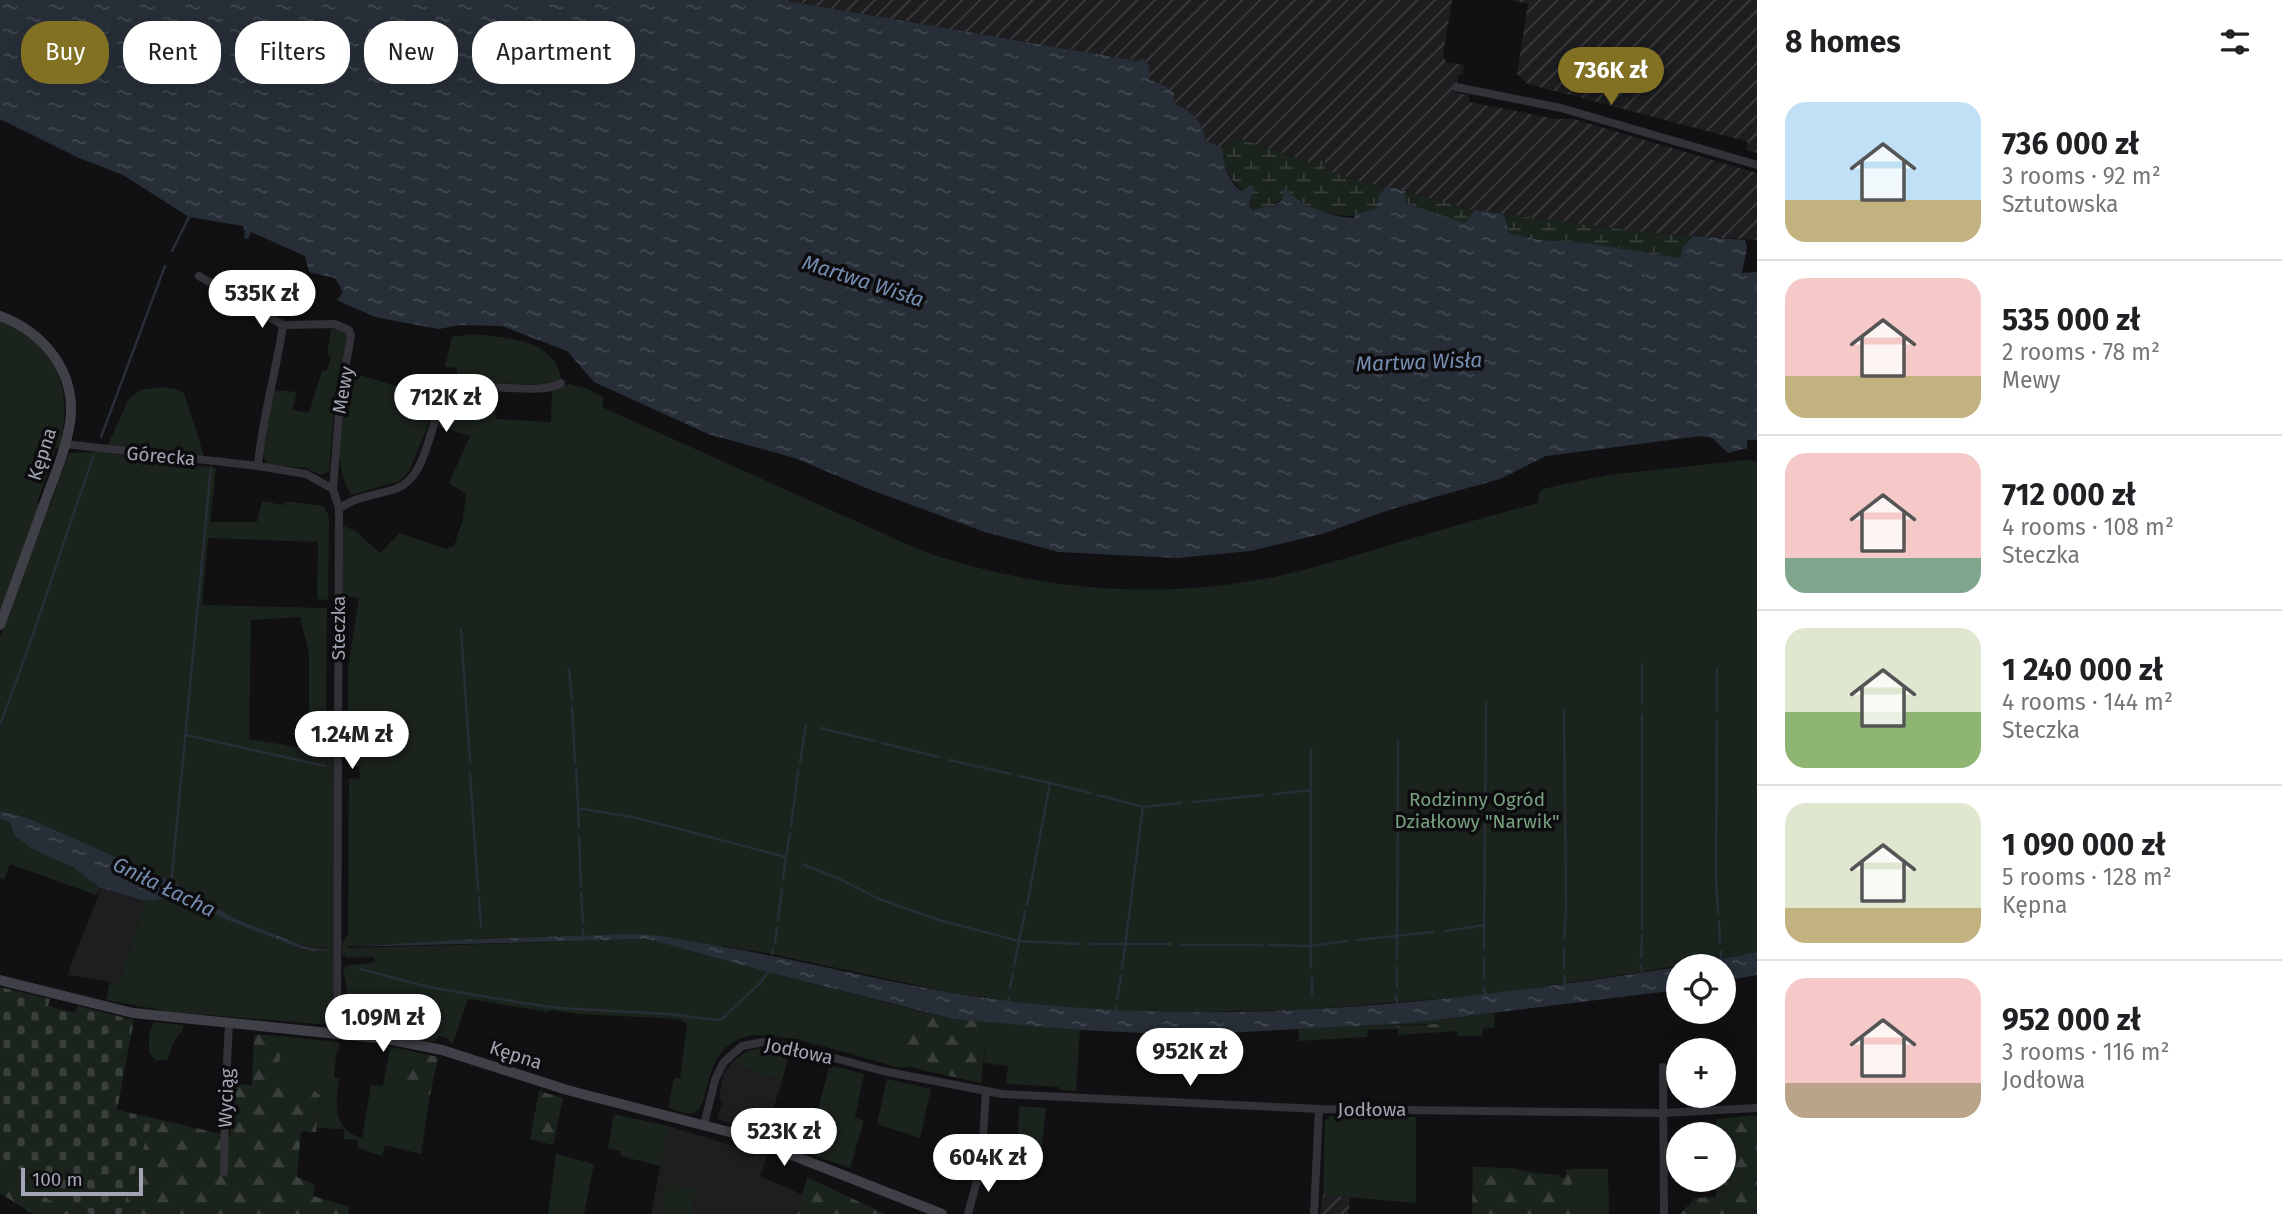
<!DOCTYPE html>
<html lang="en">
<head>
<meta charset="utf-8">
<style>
  :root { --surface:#fff; --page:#f6f6f6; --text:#202124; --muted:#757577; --line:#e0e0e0; --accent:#827123 }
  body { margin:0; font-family:"Fira Sans",sans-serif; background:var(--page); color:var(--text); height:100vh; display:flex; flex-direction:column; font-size:26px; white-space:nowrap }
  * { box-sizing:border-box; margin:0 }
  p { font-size:23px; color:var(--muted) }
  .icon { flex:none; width:38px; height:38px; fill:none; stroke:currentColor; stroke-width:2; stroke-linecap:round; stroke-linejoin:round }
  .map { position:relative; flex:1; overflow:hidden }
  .panel { display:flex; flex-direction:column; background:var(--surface); width:525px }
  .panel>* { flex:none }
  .top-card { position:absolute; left:21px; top:21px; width:665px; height:63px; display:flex; gap:14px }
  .tools { position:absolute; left:1666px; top:954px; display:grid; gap:14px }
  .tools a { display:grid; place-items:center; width:70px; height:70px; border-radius:50%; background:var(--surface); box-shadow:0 7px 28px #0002; font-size:35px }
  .scale { position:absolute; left:21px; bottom:18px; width:122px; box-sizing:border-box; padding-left:7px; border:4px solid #a2a5b4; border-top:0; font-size:19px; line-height:24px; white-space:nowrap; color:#a2a5b4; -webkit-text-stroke:5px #0d0c0e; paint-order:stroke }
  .price { position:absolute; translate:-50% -60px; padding:0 16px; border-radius:24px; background:#fff; color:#222; font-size:23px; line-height:46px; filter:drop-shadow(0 2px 4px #0008) }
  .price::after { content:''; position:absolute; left:50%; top:42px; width:21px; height:16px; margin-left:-10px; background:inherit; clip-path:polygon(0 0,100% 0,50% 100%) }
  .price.current { background:var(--accent); color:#fff }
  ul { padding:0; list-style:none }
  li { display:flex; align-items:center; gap:21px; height:175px; padding:0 28px }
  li+li { border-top:2px solid var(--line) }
  li span { display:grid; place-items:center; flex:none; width:196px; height:140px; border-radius:21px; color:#555 }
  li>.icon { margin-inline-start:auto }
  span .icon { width:84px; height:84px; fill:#fffc; stroke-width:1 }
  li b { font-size:30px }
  h2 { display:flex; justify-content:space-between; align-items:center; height:84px; padding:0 28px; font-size:30px }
  .chip { padding:0 24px; border-radius:28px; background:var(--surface); box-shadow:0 7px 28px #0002; font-size:24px; line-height:63px }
  .chip.current { background:var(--accent); color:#fff }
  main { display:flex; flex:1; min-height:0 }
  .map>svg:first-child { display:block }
</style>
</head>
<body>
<main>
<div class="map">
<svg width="1757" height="1214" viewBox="0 0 1757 1214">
  <defs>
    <pattern id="industrial-furrows" width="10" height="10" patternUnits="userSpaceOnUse" patternTransform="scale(1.75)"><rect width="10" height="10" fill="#1e1d20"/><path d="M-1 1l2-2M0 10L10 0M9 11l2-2" fill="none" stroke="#3c3b3e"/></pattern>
    <pattern id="forest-firs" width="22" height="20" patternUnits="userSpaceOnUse" patternTransform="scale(1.75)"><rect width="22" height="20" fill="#1b231d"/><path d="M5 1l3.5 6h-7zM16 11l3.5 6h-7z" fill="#39403b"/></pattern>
    <pattern id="wetland-marsh" width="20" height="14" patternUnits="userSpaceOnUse" patternTransform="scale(1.75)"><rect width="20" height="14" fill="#1b231d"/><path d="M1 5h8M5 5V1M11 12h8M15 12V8" fill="none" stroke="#39403b"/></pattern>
    <pattern id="cemetery-stones" width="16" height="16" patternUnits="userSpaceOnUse" patternTransform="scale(1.75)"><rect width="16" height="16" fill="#1b231d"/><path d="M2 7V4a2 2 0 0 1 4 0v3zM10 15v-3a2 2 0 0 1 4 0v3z" fill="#39403b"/></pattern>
    <pattern id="water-ripples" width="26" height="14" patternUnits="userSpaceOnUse" patternTransform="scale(1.75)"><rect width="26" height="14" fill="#272e37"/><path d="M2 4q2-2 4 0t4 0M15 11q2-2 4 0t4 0" fill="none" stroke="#434952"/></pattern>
  </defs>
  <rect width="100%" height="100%" fill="#111113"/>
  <path fill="#1e1d20" d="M101 888 145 901 119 983 67 975Z
    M731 1063 782 1081 766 1132 756 1131 717 1119 723 1102 719 1100 723 1074Z
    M668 1126 767 1156 760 1176 803 1195 798 1214H651Z"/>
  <path fill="url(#industrial-furrows)" d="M781 0H1452L1443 55 1446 62 1464 65 1463 73 1458 76 1456 93 1469 95V102L1555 119H1573L1757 173V240L1649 233 1468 209 1387 186 1365 183 1325 170 1324 161 1308 162 1241 139 1222 147 1205 141 1186 108 1173 103 1159 82 1149 80V75L1139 61Z
    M1509 0H1757V153L1746 150 1748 143 1745 141 1528 84 1517 74 1528 4Z
    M1323 1195 1350 1197 1348 1214H1320Z"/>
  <path fill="#1b231d" d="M0 321C9 325 21 329 29 336 66 367 70 404 59 449L56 448 37 503 39 505 0 611Z
    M331 329H343L348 336 334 412 329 471 321 475 306 468 267 464C255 443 269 411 275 390L297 392 292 410 309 413 322 371H327L331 357 327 355Z
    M472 334C504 337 555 339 561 379L552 385 494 383 457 389V368L445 367 452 337Z
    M350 372 439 399 409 471 400 481 351 495C329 457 342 413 350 372Z
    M569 384 586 388 604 398 602 407 922 551C1030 588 1144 600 1257 580 1299 573 1339 560 1380 548 1433 532 1485 517 1538 503L1539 493 1542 489 1608 475 1746 460 1757 461V952L1642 972 1485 995 1313 1009 1169 1013 1116 1012 1008 1001 943 991 772 954 649 935 348 946V948H353L648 939 768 972 923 1012 903 1050 910 1067H897C864 1058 774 1028 745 1037 700 1050 712 1107 694 1113 687 1115 675 1110 668 1108L674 1078H680L687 1024 679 1019 578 1014 551 1010 548 1012 468 999 452 1045 447 1038 439 1036 433 1042 358 1029 349 1025 350 1007 343 969 346 966 375 962 374 957 347 958 342 954V944L348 934 349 779 360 778 359 766 348 767V667L359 598 345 596 342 593 341 525 356 531 380 553 400 533 446 549 454 546 463 519 466 494 449 483 470 436 438 427C451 395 462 393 494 390L496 419 551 422 552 391Z
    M160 387 176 389 184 393 204 456 107 447 128 400 140 390Z
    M99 452 216 468 210 522H257L262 501 284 505 285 501 324 506 329 517 328 600 317 599 318 542 208 538 202 605 327 608 326 720 309 718V653L300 617 251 620 249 739 308 749 309 725 335 729 333 1020 331 1025 171 1012 106 1000 110 982 119 983 145 901 163 899 186 901 201 905 222 918 304 950 329 948 306 947 236 919 181 886 28 818 0 811V638L47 508H49L69 453Z
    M0 819 9 821C14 847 54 856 74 868 83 874 92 881 101 888L96 895 10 864 4 879 0 878Z
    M1495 1013 1494 1027 1483 1029 1482 1036H1458L1457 1023 1398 1025V1029L1368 1030 1367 1037 1299 1041 1298 1029 1411 1023Z
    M979 1021 1080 1030 1076 1091 1061 1090 1058 1087 1006 1084 1008 1066 984 1063 985 1046Z
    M154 1022 184 1025 182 1033H180L172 1046 168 1060H156L149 1053V1034Z
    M277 1036 340 1042 339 1050 336 1055 334 1077 339 1079C335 1104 333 1130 362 1138L371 1085 383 1086 390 1047 406 1050 401 1089 430 1095 421 1154 385 1145 382 1156 358 1148 357 1140 344 1139V1129L317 1128 320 1095C309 1085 288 1085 281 1070 277 1062 282 1055 281 1047 281 1043 278 1039 277 1036Z
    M762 1048 786 1052 789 1056 782 1081 731 1063 747 1051Z
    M833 1066 864 1074 855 1118 864 1121 850 1168 807 1153 829 1067Z
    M887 1079 931 1089 920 1138 877 1124Z
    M1019 1106 1046 1108 1040 1165 1017 1161Z
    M614 1114 668 1126 661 1166 620 1156 621 1151 608 1148Z
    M1330 1116 1416 1117V1203L1323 1195 1325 1121Z
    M556 1154 594 1164 584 1214H548Z
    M0 1157 90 1214H72L64 1210 0 1169Z
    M1570 1169H1608L1609 1214H1571L1572 1170Z
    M667 1183 696 1189 691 1214H660Z"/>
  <path fill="url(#forest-firs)" d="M923 1012 953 1019 979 1021 985 1046 981 1083 910 1067C904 1052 897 1036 910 1022 914 1018 919 1017 923 1012Z
    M1458 1023V1031L1398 1035 1397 1026Z
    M254 1034 277 1036C278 1039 281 1043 281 1047 282 1055 277 1062 281 1070 288 1085 309 1085 320 1095L316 1132 301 1131 297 1177 315 1185 313 1196 349 1207 348 1214H121L153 1118 230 1136V1084L252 1085Z
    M406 1050 438 1057 430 1095 401 1089Z
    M539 1091 563 1098 553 1145 530 1139Z
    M1757 1115V1214H1680L1695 1198 1716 1197V1180H1724V1134H1716V1119Z
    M1473 1167 1511 1168 1536 1173 1559 1175 1562 1178 1566 1175V1169L1572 1170 1571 1214H1472Z
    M0 1169 72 1214H33L0 1193Z
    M807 1177 885 1214H798Z"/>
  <path fill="url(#wetland-marsh)" d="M1241 139 1308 162 1325 161V170L1365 183 1387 186 1381 191 1376 209C1349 225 1307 211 1285 189L1283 198 1273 207 1266 206 1253 210 1249 208 1252 199C1232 182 1225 175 1222 147Z
    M1405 191 1468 209 1475 210 1465 223 1406 203Z
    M1504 214 1649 233 1693 236 1687 242 1682 258 1580 242 1540 240 1509 233Z"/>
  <path fill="url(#cemetery-stones)" d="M0 987 50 999 48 1006 75 1013 78 1006 134 1020 117 1110 153 1118 121 1214H90L0 1157Z"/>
  <path fill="url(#water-ripples)" d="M0 0H781L1138 61 1142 58 1149 65V80C1159 82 1166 86 1174 93L1173 103C1190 109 1204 122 1205 141L1222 147C1224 163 1227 182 1242 191L1249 186H1254L1249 207 1253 210 1266 206 1274 207 1283 199 1282 189H1286C1301 206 1331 217 1354 218L1356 214 1376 209 1379 194 1387 186 1405 191 1406 203 1465 223 1475 210 1504 214 1509 233 1540 240 1580 242 1681 258 1683 247 1693 236 1745 240 1747 247 1742 273 1757 272V440H1747V448L1728 453 1712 438 1701 436 1546 456 1500 479 1392 509 1322 534 1250 551 1178 558 1058 552 982 531 866 488 795 458 708 434 594 382 567 351 502 326 459 325 439 329 375 317 337 300 343 292 335 278 309 272 305 256 251 232 248 239 244 238 245 231 243 226 189 217 123 175 79 158 0 119Z
    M0 811 28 818 181 886 236 919 306 947 331 950 313 951 296 947 222 918 201 905 163 899 145 901 101 888 74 868 31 848 15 836 9 821 0 819Z
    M635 934C665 935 694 942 724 947 818 963 914 990 1009 1001 1232 1028 1458 1002 1678 967V990L1411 1023 1186 1035 1080 1030 953 1019 768 972 648 939 347 947 458 940Z
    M1757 952V975L1724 981V966H1682Z"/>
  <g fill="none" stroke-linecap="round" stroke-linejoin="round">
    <path stroke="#272e37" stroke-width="2.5" d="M172 251 189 217
      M101 437 165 266
      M461 630 470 762
      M1717 668V710
      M569 669 572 700
      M1642 704V664
      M572 707 575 763
      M1564 710 1566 909 1564 939
      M1642 715V929
      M1717 722 1716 878 1718 913
      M0 724C35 637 61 546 93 458
      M821 728 874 741
      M186 735 325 766
      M882 743 939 757
      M1311 750V968
      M949 760 1011 774
      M800 762 806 725
      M576 769 579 827
      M470 773 478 890
      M1019 776 1050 783
      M1274 794 1312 790
      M1098 795 1143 807
      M1193 802 1262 795
      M578 808 637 818 786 857 783 879
      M791 826 798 771
      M579 836 581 886
      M786 857 790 834
      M804 865 840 879 879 899 939 920 1019 941 1081 944
      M171 885 211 467
      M581 893 583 923
      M479 898 481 926
      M1027 905 1050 783 1091 793
      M778 920 782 888
      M1719 921 1720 943
      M1446 931 1485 925
      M583 938V930
      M1357 940 1433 932
      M775 942 777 928
      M1090 944H1171
      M1181 945H1262
      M1269 945 1311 946 1347 941
      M1564 948V968
      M1484 949 1486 703
      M1721 951V960
      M772 954 773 949
      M1641 957 1642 935
      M1397 958 1398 740
      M1641 965 1642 972
      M1014 966 1025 912
      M360 969 428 987 524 1003 558 1008 669 1014 716 1020 722 1019 760 983 768 972
      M1122 969 1143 807 1181 803
      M1564 976 1565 984
      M1312 977V996
      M1484 979V957
      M1484 987 1485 995
      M1010 988 1013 973
      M1397 988V967
      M1396 996 1397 1003
      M1117 999 1121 976
      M1008 1001 1009 997
      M1116 1012V1007"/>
    <path stroke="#323238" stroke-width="8" d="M1456 87 1561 108 1757 165
      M199 276 283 325 335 324 349 330 351 336 340 397 337 438 333 489 339 509 337 1034
      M65 444 258 466 306 474 333 489
      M258 466C262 418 276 373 283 325
      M339 509C354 497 376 495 395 489 426 479 428 431 441 406 460 370 534 400 561 383
      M1663 1067 1664 1214
      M704 1125 715 1080 723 1063 742 1046 763 1042 789 1046 883 1071 1002 1094 1319 1109 1663 1113 1757 1108
      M224 1172 225 1101 229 1024
      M968 1214 981 1166 986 1093
      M1314 1214 1319 1109"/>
    <path stroke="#404148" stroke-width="10" d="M0 316C45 333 77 373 70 423 65 453 52 482 42 510 28 548 14 587 0 625
      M0 980 133 1013 387 1039 442 1050 567 1090 741 1135 942 1214"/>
  </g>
  <g text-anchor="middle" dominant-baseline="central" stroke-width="7" stroke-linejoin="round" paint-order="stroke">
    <g font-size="19" fill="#a2a5b4" stroke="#0d0c0e">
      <text transform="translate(343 390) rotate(-80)">Mewy</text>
      <text transform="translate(42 454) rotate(-72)">Kępna</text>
      <text transform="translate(161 456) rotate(5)">Górecka</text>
      <text transform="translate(338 628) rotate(-90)">Steczka</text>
      <text transform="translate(799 1051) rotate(12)">Jodłowa</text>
      <text transform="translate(516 1055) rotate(18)">Kępna</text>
      <text transform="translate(226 1098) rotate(-88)">Wyciąg</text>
      <text x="1372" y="1109">Jodłowa</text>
    </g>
    <g font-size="19" fill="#78a180" stroke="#0d0c0e">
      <text x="1477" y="799">Rodzinny Ogród<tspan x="1477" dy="22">Działkowy "Narwik"</tspan></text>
    </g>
    <g font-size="21" font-style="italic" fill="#768db2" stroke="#0d0c0e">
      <text transform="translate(863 281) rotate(18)">Martwa Wisła</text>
      <text transform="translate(1419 362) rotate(-2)">Martwa Wisła</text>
      <text transform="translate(164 887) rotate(26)">Gniła Łacha</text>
    </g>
  </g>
</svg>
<div class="tools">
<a><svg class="icon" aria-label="locate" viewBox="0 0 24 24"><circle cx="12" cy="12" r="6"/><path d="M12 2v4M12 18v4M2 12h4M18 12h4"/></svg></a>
<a>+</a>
<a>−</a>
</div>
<div class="scale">100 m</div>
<b class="price current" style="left:1611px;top:107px">736K zł</b>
<b class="price" style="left:262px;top:330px">535K zł</b>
<b class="price" style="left:446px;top:434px">712K zł</b>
<b class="price" style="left:352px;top:771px">1.24M zł</b>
<b class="price" style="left:383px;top:1054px">1.09M zł</b>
<b class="price" style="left:1190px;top:1088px">952K zł</b>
<b class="price" style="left:784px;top:1168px">523K zł</b>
<b class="price" style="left:988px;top:1194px">604K zł</b>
<div class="top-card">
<a class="chip current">Buy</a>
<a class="chip">Rent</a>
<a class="chip">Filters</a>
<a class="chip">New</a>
<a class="chip">Apartment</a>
</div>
</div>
<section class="panel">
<h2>8 homes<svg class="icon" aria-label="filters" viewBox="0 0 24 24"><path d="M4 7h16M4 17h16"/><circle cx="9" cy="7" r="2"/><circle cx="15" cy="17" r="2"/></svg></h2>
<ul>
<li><span style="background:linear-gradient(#bfe0f5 70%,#c2b280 0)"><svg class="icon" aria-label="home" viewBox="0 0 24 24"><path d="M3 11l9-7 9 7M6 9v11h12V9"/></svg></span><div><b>736 000 zł</b><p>3 rooms · 92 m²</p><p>Sztutowska</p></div></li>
<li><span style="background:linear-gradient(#f6c9c9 70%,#c2b280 0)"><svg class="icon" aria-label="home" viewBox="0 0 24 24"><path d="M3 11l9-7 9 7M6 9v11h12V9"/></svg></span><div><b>535 000 zł</b><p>2 rooms · 78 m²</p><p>Mewy</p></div></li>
<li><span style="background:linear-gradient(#f6c9c9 75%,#7fa58c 0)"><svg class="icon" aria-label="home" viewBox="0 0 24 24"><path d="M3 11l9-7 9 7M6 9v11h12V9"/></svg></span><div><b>712 000 zł</b><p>4 rooms · 108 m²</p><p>Steczka</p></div></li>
<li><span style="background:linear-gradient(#dfe7d0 60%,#8fb573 0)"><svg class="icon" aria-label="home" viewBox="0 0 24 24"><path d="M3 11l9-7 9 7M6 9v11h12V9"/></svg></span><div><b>1 240 000 zł</b><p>4 rooms · 144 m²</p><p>Steczka</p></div></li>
<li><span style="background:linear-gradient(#dfe7d0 75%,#c2b280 0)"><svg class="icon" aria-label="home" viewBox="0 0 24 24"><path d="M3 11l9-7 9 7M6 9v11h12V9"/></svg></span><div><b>1 090 000 zł</b><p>5 rooms · 128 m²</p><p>Kępna</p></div></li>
<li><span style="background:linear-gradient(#f6c9c9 75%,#b9a48a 0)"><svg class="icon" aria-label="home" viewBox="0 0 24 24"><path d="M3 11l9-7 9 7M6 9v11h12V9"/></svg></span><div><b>952 000 zł</b><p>3 rooms · 116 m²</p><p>Jodłowa</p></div></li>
</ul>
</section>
</main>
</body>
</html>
